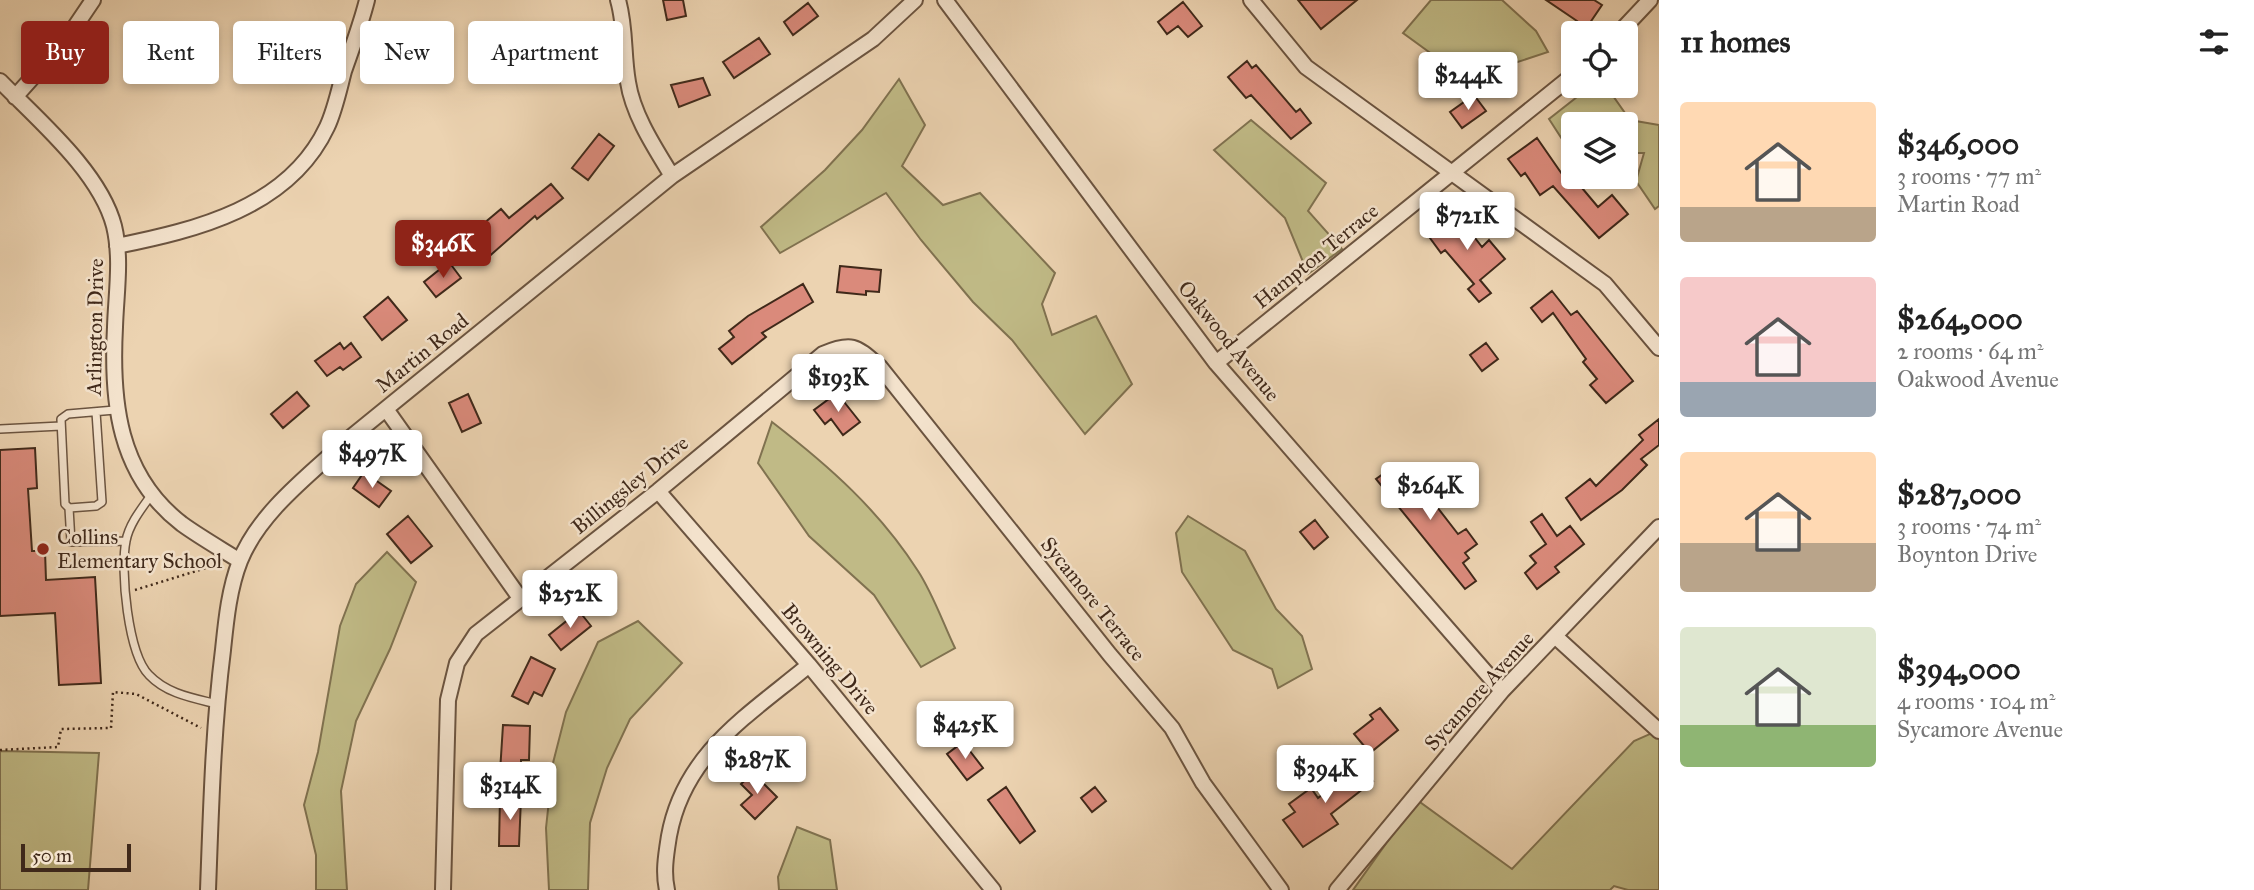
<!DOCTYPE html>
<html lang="en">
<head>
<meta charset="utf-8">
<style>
  :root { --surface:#fff; --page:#f6f6f6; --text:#222; --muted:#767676; --accent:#8f2418 }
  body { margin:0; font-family:"IM FELL Great Primer",serif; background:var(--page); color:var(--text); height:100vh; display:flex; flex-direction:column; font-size:26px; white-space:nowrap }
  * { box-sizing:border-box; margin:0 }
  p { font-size:23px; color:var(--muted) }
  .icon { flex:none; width:38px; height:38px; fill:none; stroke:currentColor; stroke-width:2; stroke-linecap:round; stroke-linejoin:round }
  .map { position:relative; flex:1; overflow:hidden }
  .panel { display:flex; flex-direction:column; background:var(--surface); width:595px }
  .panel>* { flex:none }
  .banner { position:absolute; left:21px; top:21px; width:665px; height:63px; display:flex; gap:14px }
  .tools { position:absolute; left:1561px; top:21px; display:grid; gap:14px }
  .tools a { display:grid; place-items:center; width:77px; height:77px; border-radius:7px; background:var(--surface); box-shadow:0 4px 10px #0003; font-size:35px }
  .scale { position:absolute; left:21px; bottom:18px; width:110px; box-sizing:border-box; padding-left:7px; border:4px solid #40291a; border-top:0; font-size:19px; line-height:24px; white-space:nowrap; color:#40291a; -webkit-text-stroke:5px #f3e2cc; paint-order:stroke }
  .price { position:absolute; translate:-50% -60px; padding:0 16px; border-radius:7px; background:#fff; color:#222; font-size:23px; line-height:46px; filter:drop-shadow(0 2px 4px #0008) }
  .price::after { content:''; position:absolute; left:50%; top:42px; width:21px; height:16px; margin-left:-10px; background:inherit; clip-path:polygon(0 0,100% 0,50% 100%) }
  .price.on { background:var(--accent); color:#fff }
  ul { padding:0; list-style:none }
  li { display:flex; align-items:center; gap:21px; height:175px; padding:0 21px }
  li span { display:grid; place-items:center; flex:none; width:196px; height:140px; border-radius:7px; color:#555 }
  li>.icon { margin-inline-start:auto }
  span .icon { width:84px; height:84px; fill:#fffc; stroke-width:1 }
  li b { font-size:30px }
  h2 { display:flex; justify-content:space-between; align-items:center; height:84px; padding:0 21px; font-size:30px }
  .pill { padding:0 24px; border-radius:7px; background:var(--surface); box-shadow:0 4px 10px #0003; font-size:24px; line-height:63px }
  .pill.on { background:var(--accent); color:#fff }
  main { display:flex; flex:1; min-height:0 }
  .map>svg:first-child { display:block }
</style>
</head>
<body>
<main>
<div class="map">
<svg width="1659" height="890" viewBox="0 0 1659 890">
  <rect width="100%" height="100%" fill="#ecd3b1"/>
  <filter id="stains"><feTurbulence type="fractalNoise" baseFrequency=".00286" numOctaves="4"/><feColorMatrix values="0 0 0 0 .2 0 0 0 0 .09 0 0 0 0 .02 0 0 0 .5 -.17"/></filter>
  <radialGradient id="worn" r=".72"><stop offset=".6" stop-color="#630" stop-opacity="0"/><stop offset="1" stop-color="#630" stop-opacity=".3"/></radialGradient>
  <path fill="#c0ba86" stroke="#807250" stroke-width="2" d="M1431 0H1502L1536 31 1548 52 1466 79 1403 33Z
    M899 79 925 125 902 166 943 205 980 193 1055 273 1042 304 1052 335 1096 316 1132 384 1085 434 1012 340 973 302 921 240 886 193 780 253 761 227 825 170 862 130Z
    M1591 86H1606L1630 120 1659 125V206L1655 209 1636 181 1644 153H1626V124H1573V153H1571L1549 119Z
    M1251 120 1326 183 1308 211 1342 249 1308 274 1285 218 1214 150Z
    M772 422C829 466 879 510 918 571 933 594 943 623 955 648L921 667 874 595 809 536 758 463Z
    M1188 516 1245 551 1276 609 1302 636 1312 669 1278 688 1272 669 1233 650 1182 572 1176 533Z
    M387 552 416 582 390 649 356 721 341 791 347 890H316V855L304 805 318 752 340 626 356 584Z
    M638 621 682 663 630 719 607 768 590 823 588 890H549L546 828 553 763 566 712 598 642Z
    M1659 730V890H1628L1614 886 1610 890H1353L1417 800 1512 869 1634 741Z
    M0 751 99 753 88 890H0Z
    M797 827 830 840 837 890H779L778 877Z"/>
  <path fill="#da8a7b" stroke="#40291a" stroke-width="2" d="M663 0H683L686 16 667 20Z
    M1298 0H1357L1321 29Z
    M1546 0H1594L1602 5 1583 33H1569L1577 21Z
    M1183 2 1202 26 1188 37 1178 26 1167 34 1158 22Z
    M808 3 818 16 793 35 784 22Z
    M759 38 770 54 734 78 723 62Z
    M1247 61 1252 68 1256 65 1296 112 1300 109 1311 123 1291 139 1251 95 1246 98 1228 77Z
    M703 78 710 95 679 107 671 85Z
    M1474 95 1486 111 1462 128 1450 112Z
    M599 134 614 146 588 180 572 168Z
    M1537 138 1571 187 1577 182 1598 207 1612 195 1628 214 1599 238 1553 186 1540 195 1525 173 1521 176 1508 159Z
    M551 184 563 198 537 219 535 216 485 260 472 244 483 236 477 229 501 209 509 218Z
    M1455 212 1482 247 1489 240 1505 259 1480 280 1491 293 1479 302 1468 289 1474 284 1445 250 1441 253 1427 234Z
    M449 262 461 278 436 297 424 282Z
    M840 266 881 270 879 292 866 291V295L837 292Z
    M803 284 813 302 762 333 766 337 732 364 719 349 734 337 729 331 748 316Z
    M1552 291 1571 315 1577 311 1633 381 1606 403 1590 385 1597 379 1583 362 1586 359 1553 313 1542 322 1531 308Z
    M388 297 407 320 382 340 364 317Z
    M340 343 344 349 351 343 361 357 343 370 340 367 327 376 315 361Z
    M1486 343 1498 359 1482 371 1470 355Z
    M297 392 309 406 283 428 271 414Z
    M837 393 860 422 843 435 831 419 825 424 814 410Z
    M468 394 481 423 462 432 449 403Z
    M1659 419V445L1641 459 1647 465 1622 490 1581 520 1566 498 1590 479 1596 486 1643 440 1639 435Z
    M35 448 37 488 28 489 32 551H45L46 580 95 577 101 683 59 685 55 613 0 616V450Z
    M1397 464 1415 487 1425 479 1434 489 1427 494 1458 534 1466 529 1477 544 1465 553 1469 558 1463 563 1476 581 1465 589 1376 479Z
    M364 472 391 491 379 507 353 488Z
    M1542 514 1557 536 1570 526 1584 544 1555 567 1559 572 1537 589 1525 573 1536 563 1530 556 1546 544 1531 522Z
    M408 516 432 546 411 563 387 534Z
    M1315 520 1328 537 1314 549 1300 532Z
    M579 611 591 626 561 650 549 635Z
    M531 657 555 669 542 696 534 692 528 704 512 696Z
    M1380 708 1398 730 1370 753 1354 734 1373 719 1370 715Z
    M503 725 530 726 529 760H521V773L500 772Z
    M963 742 983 768 967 780 947 754Z
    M1354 757 1373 781 1331 814 1338 824 1303 847 1283 820 1295 812 1289 804 1311 788 1318 798 1346 776 1340 769Z
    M753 773 777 797 755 819 741 805 752 795 741 784Z
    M1006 787 1035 831 1020 843 988 800Z
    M1095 787 1106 801 1092 812 1081 798Z
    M500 797 521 798 519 846H499Z"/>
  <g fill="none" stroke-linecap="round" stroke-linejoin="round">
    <defs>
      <path id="service" d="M96 412 102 502 96 506 69 508 65 504 61 419 68 414 115 410
        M0 429 61 426
        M152 494C142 508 129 524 126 541 120 570 128 654 149 675 167 694 193 698 217 704
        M69 508 71 542 126 541"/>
      <path id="minor" d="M618 0C626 28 623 54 628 82 633 115 655 148 672 176
        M945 0 1216 363 1502 691
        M1251 0 1306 67 1605 284 1659 348
        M1619 33 1650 0
        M0 81C38 120 100 172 114 226 122 259 116 294 115 327 111 401 118 475 182 524 200 537 221 549 240 561
        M15 97 66 40 93 0
        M117 246C196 230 289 208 327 127 335 110 339 90 344 71 352 48 361 24 367 0
        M1216 363 1573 75
        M386 409 520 598
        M658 491 809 665 993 890
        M1556 637 1659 731
        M208 890C211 810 213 729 223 650 226 621 229 589 240 561 259 513 308 476 345 442L672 176 873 39 915 0
        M443 890 448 700 457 663 476 634 658 491 823 354C853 341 857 347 880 367L1110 655 1172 728 1203 783 1281 890
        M667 890C663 872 666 855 669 836 684 753 749 715 809 665
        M1337 890 1502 691 1659 527"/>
    </defs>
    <use href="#service" stroke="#6b5440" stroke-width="10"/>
    <use href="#minor" stroke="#6b5440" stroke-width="18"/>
    <path stroke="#40291a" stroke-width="2.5" stroke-dasharray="2 3.5" stroke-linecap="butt" d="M135 590 219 564
      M0 750 58 747 61 729 111 728 113 692 136 694 201 728"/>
    <use href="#service" stroke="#f3e2cc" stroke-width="7"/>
    <use href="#minor" stroke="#f3e2cc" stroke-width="14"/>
  </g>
  <circle fill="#8f2418" stroke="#f3e2cc" stroke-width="2.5" cx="43" cy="549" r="7"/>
  <g text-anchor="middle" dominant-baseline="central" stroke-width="5" stroke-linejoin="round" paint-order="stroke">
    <g font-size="21" fill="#40291a" stroke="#f3e2cc">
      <text transform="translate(1316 256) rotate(-39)">Hampton Terrace</text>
      <text transform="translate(95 327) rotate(-89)">Arlington Drive</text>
      <text transform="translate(1229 341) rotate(51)">Oakwood Avenue</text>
      <text transform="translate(422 353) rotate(-39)">Martin Road</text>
      <text transform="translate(630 485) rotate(-39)">Billingsley Drive</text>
      <text transform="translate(1093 599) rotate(51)">Sycamore Terrace</text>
      <text transform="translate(830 659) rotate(50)">Browning Drive</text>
      <text transform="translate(1479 691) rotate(-48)">Sycamore Avenue</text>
    </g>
    <g font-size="21" fill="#40291a" stroke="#f3e2cc" text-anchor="start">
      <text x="57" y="537">Collins<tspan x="57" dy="24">Elementary School</tspan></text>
    </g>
  </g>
  <rect width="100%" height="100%" filter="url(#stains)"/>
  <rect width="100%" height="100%" fill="url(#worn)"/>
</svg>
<div class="tools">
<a><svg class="icon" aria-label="locate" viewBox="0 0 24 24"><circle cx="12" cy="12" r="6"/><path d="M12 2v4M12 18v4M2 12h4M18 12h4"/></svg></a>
<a><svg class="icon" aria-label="layers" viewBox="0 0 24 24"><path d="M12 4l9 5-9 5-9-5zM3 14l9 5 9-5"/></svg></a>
</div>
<div class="scale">50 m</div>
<b class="price" style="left:1468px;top:112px">$244K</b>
<b class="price" style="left:1467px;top:252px">$721K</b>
<b class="price on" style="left:443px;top:280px">$346K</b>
<b class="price" style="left:838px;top:414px">$193K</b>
<b class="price" style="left:372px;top:490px">$497K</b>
<b class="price" style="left:1430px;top:522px">$264K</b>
<b class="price" style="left:570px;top:630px">$252K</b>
<b class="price" style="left:965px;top:761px">$425K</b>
<b class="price" style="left:757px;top:796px">$287K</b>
<b class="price" style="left:1325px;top:805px">$394K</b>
<b class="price" style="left:510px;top:822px">$314K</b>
<div class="banner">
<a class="pill on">Buy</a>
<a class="pill">Rent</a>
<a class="pill">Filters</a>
<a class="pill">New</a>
<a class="pill">Apartment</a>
</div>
</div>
<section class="panel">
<h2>11 homes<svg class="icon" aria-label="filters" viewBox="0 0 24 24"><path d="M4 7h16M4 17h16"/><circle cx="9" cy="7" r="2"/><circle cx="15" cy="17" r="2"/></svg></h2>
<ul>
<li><span style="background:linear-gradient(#ffd9b3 75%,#b9a48a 0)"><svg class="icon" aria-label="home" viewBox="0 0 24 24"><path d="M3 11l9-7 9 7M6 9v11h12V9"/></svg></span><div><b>$346,000</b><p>3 rooms · 77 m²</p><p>Martin Road</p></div></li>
<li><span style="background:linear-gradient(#f6c9c9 75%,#9aa5b1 0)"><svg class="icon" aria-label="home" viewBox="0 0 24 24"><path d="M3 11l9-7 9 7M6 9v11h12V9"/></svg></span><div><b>$264,000</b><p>2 rooms · 64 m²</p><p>Oakwood Avenue</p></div></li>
<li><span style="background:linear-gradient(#ffd9b3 65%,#b9a48a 0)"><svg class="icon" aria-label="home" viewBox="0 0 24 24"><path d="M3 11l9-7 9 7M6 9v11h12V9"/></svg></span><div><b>$287,000</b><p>3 rooms · 74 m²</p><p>Boynton Drive</p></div></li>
<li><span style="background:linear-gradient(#dfe7d0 70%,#8fb573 0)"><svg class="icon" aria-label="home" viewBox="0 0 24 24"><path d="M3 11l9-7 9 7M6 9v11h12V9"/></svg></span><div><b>$394,000</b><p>4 rooms · 104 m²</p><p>Sycamore Avenue</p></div></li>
</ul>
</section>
</main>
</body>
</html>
